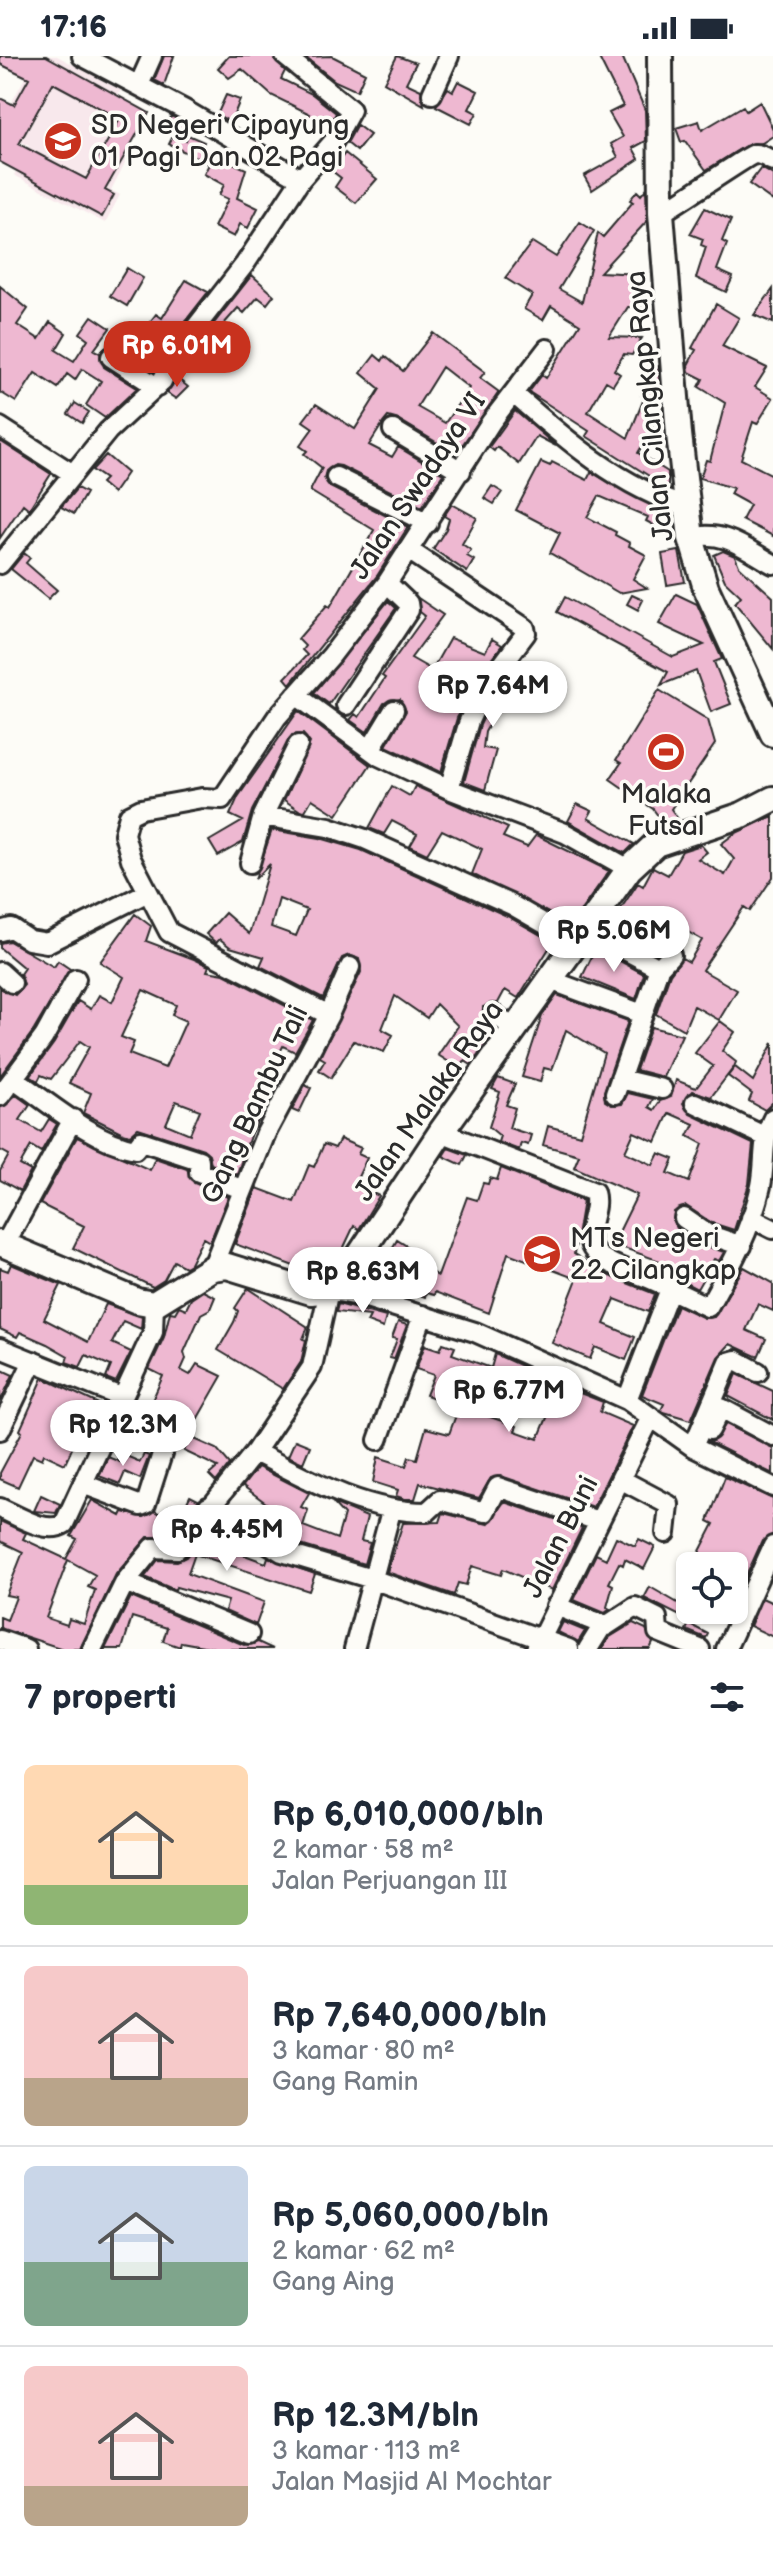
<!DOCTYPE html>
<html lang="id">
<head>
<meta charset="utf-8">
<style>
  :root { --surface:#fff; --page:#f2f2f3; --text:#1f2937; --muted:#747a83; --line:#e0e1e3; --accent:#c8321e }
  body { margin:0; font-family:"Balsamiq Sans",sans-serif; background:var(--page); color:var(--text); height:100vh; display:flex; flex-direction:column; font-size:30px; white-space:nowrap }
  * { box-sizing:border-box; margin:0 }
  p { font-size:26px; color:var(--muted) }
  .icon { flex:none; width:44px; height:44px; fill:none; stroke:currentColor; stroke-width:2; stroke-linecap:round; stroke-linejoin:round }
  .map { position:relative; height:1593px; overflow:hidden }
  .panel { display:flex; flex-direction:column; background:var(--surface); flex:1 }
  .panel>* { flex:none }
  .controls { position:absolute; left:676px; top:1496px; display:grid; gap:16px }
  .controls a { display:grid; place-items:center; width:72px; height:72px; border-radius:12px; background:var(--surface); box-shadow:0 2px 6px #0004; font-size:40px }
  .price { position:absolute; translate:-50% -68px; padding:0 18px; border-radius:28px; background:#fff; color:#222; font-size:26px; line-height:52px; filter:drop-shadow(0 2px 4px #0008) }
  .price::after { content:''; position:absolute; left:50%; top:48px; width:24px; height:18px; margin-left:-12px; background:inherit; clip-path:polygon(0 0,100% 0,50% 100%) }
  .price.selected { background:var(--accent); color:#fff }
  ul { padding:0; list-style:none }
  li { display:flex; align-items:center; gap:24px; height:200px; padding:0 24px }
  li+li { border-top:2px solid var(--line) }
  li span { display:grid; place-items:center; flex:none; width:224px; height:160px; border-radius:12px; color:#555 }
  li>.icon { margin-inline-start:auto }
  span .icon { width:96px; height:96px; fill:#fffc; stroke-width:1 }
  li b { font-size:34px }
  h2 { display:flex; justify-content:space-between; align-items:center; height:96px; padding:0 24px; font-size:34px }
  .status { display:flex; justify-content:space-between; align-items:center; height:56px; padding:0 40px; background:var(--surface); direction:ltr }
  .status svg { height:22px; fill:currentColor }
  .map>svg:first-child { display:block }
</style>
</head>
<body>
<div class="status"><b>17:16</b><svg viewBox="0 0 49 12"><path d="M0 12V9h3v3zM5 12V6h3v6zM10 12V3h3v9zM15 12V0h3v12zM26 1h20v11H26zM47 4h2v5h-2z"/></svg></div>
<div class="map">
<svg width="773" height="1593" viewBox="0 0 773 1593">
  <rect width="100%" height="100%" fill="#fdfcf7"/>
  <filter id="ink" filterUnits="userSpaceOnUse"><feTurbulence type="fractalNoise" baseFrequency=".0125" numOctaves="2"/><feDisplacementMap in="SourceGraphic" scale="16" xChannelSelector="R" yChannelSelector="G"/><feConvolveMatrix kernelMatrix="1 2 1 2 8 2 1 2 1" color-interpolation-filters="sRGB"/></filter>
  <g filter="url(#ink)">
    <path fill="#f8e8ec" d="M30 0H57L121 34 97 79 130 97 111 134 120 139 105 167 14 119 29 90 0 75V68L29 14Z"/>
    <path fill="#eeb8d1" stroke="#2b2b2b" stroke-width="2" fill-rule="evenodd" d="M0 0H46L149 57 105 134 114 139 102 161 0 106V42L14 49 29 22 0 8ZM53 27 120 63 86 123 19 88Z
      M164 0H174L164 29 154 24Z
      M229 0H273L285 15 281 23 312 38 336 57 327 74 307 64 310 58 271 39 242 13 229 22 218 12Z
      M332 0 365 17 357 35 335 25 305 1Z
      M397 0 416 7 406 27 421 34 424 49 384 26Z
      M598 0H622L645 54 646 85 633 92 639 103 592 134 584 120 618 101 611 88 623 81 609 57 623 50Z
      M458 25 478 35 469 53 477 57 471 68 436 50 448 32 453 35Z
      M226 39 240 44 231 66 217 59Z
      M760 46 773 73V80L762 87 745 90 706 114 685 85 681 86 676 72 699 65 702 74 743 50 746 55Z
      M171 60 187 69 183 77 167 68Z
      M357 69 370 79 357 95 347 87Z
      M174 78 186 84 188 79 204 86 201 92 246 113 237 142 258 152 248 172 240 168 234 181 214 171 228 143 219 139 224 129 204 118 209 108 169 88Z
      M345 97 377 123 356 147 335 131 341 122 332 115Z
      M761 112 773 119V145L749 128Z
      M646 133 647 165 600 216 640 218V233H646L645 251H628L609 281 642 282 632 299 624 298 614 314 620 318 613 329 606 325 588 356 628 382 645 340 641 339 646 323 641 322 644 307 658 310 660 334 653 371 638 397 668 416V432L586 380 589 375 529 336 542 319 546 322 580 268 551 250 543 264 524 253 532 239 505 222 532 186 556 201 580 166 594 175 559 233 582 246 598 177 603 181 633 146 630 144 637 135 641 139Z
      M705 152 731 164 722 185 727 188 717 214 733 221 726 236 696 222 706 191 701 189 703 183 690 178Z
      M127 212 143 222 127 250 110 240Z
      M252 219 274 239 267 248 258 241 244 257 238 252 194 302 190 298Z
      M186 224 208 236 165 291 154 315 126 297 156 258 162 262Z
      M0 230 28 253 17 269 39 283 50 266 66 277 56 294 74 305 88 283 80 277 92 260 110 272 94 294 100 297 104 311 137 332 105 362 86 349 101 325 82 313 75 324 67 318 58 332 35 317 16 346 0 336Z
      M773 233V267L754 259Z
      M716 248 739 262 722 290 767 312 755 331 773 342 757 368 753 366 741 403 773 419V480L742 464 750 449 730 438 733 432 700 422 706 404 710 405 725 347 699 331 703 323 689 316 688 309 696 294 692 292Z
      M433 277 485 316 480 322 499 336 456 398 399 364 388 361 383 367 369 389 392 401 398 391 443 418 422 451 341 410 335 409 326 415 324 422 330 431 408 471 377 520 290 628 285 622 307 599 302 594 305 590 298 583 327 549 330 551 374 474 310 435 322 412 304 398 307 395 300 390 313 372 303 365 316 348 355 373 380 333 361 317 375 299 382 305 385 300 403 315ZM442 311 469 332 445 367 417 351Z
      M177 322 188 331 176 343 167 337Z
      M75 347 89 356 82 367 68 358Z
      M515 355 556 390 537 380 519 408 497 391 494 395 489 391Z
      M0 385 51 418 29 453 23 448 0 482Z
      M106 399 127 417 113 437 101 427 105 423 92 414Z
      M541 406 550 410 552 406 587 424 591 416 665 456 657 471 646 465 648 461 599 440 587 461 616 476 615 479 630 487 629 490 646 499 633 523 647 532 619 537 550 497 560 477 516 454Z
      M492 430 502 436 494 448 484 442Z
      M77 432 86 437 74 458 61 451Z
      M452 448 477 462 462 488 471 494 467 500 474 504 467 516 433 493 446 473 449 463 444 460Z
      M679 495 685 526 667 529 662 498Z
      M723 495 735 500 739 510 773 541V593L735 547 741 540 725 525 714 499Z
      M24 497 30 502 26 507 57 534 48 543 11 513Z
      M676 538 697 548 722 603 714 606 731 648 711 656 696 615 661 629 668 616 557 556 565 541 673 601 704 589 659 568Z
      M632 539 643 544 638 554 627 548Z
      M418 542 443 559 411 602 432 614 450 582 485 596 492 583 502 589 473 628 457 662 441 716 386 690 406 655 400 643 384 647 367 676 350 664 355 658 359 661 385 622 382 620 425 560 420 556Z
      M388 545 396 552 329 648 314 637Z
      M519 606 532 613 526 624 522 621 508 654 500 649 485 676 483 692 496 694 485 734 464 726 480 669 494 639Z
      M659 634 708 664 715 688 671 753 678 763 665 769 653 753 610 723 621 707 616 704Z
      M298 655 370 709 337 759 312 743 305 755 299 754 284 744 310 687 303 678 292 679 252 755 243 786 218 800 209 785 243 765 230 759 238 741Z
      M392 730 410 740 415 730 508 772 503 781 527 791 536 779 609 815 572 867 564 865 472 818 482 793 442 774 427 798 410 790 417 778 392 765 384 778 369 772Z
      M577 748 592 755 588 762 634 788 625 797 568 765Z
      M773 760V821L750 855 744 851 702 914 737 934 719 964 694 950 684 974 656 958 670 918 682 902 689 906 702 884 681 872 672 887 656 897 608 872 638 827 643 830 653 811 668 819 682 795 701 789 707 796 698 803 725 819 734 803 721 788 734 778Z
      M272 774 320 782 361 794 507 860 553 886 518 942 505 934 498 947 483 951V964L496 974 471 1009 465 1005 460 1013 438 999 458 970 436 948 427 962 395 940 382 973 393 979 384 996 354 985 331 1022 319 1014 325 1004 320 1001 361 916 359 903 349 899 342 902 323 942 260 910 264 901 230 891 220 883 216 887 206 878 225 857 249 878 270 808 255 823ZM279 843 307 854 296 880 271 871Z
      M135 858 151 870 146 885 194 903 209 910 207 915 224 918 313 964 295 996 283 990 273 1011 272 1020 280 1024 251 1077 237 1118 211 1108 209 1098 203 1093 138 1072 130 1079 123 1077 83 1057 91 1037 69 1027 89 991 80 985 51 1023 41 1019 38 1025 30 1020 54 987 78 945 91 953 99 939 112 946 124 921 100 906ZM143 934 176 949 172 959 186 965 165 1012 129 998 134 986 121 981ZM176 1045 200 1054 190 1078 166 1068Z
      M9 885 54 911 58 905 70 913 34 974 0 1020V932L15 939 24 929 20 918 24 912 0 892V887Z
      M596 892 644 918 636 943 582 921Z
      M557 939 628 965 604 1035 605 1045 612 1049 622 1048 628 1037 653 1043 649 1051 654 1054 660 1045 671 1041 676 1024 696 1032 713 1010 695 997 720 965 735 976 722 995 736 1006 734 1011 711 1041 693 1035 683 1047 690 1058 753 1088 749 1128 734 1174 712 1167 686 1150 674 1156 673 1166 677 1172 700 1188 724 1196 719 1205 714 1203 697 1233 665 1216 668 1208 613 1188 637 1139 574 1111 579 1099 543 1089 548 1070 580 1079 604 997 566 974 552 1014 544 1012 540 1026 522 1021 542 960ZM669 1057 694 1068 688 1080 703 1088 689 1126 668 1117 674 1103 659 1097 653 1109 625 1096 634 1076 656 1086Z
      M651 971 682 979 663 1021 636 1014Z
      M773 987V1046L765 1054 749 1045 752 1038 728 1020 735 1011 753 1025Z
      M498 1022 515 1028 506 1049 515 1052 509 1072 531 1079 528 1089 521 1087 519 1094 498 1086 500 1080 489 1071 500 1036 492 1033Z
      M305 1029 311 1032 299 1057 292 1054Z
      M16 1039 30 1049 20 1064 41 1076 49 1063 57 1068 41 1096 31 1090 20 1109 31 1115 20 1135 0 1124V1115L9 1099 0 1094V1052Z
      M77 1081 150 1114 155 1102 187 1113 194 1127 228 1141 210 1186 203 1182 190 1208 185 1211 174 1205 164 1224 153 1231 73 1192 84 1170 40 1148Z
      M340 1083 361 1092 358 1098 367 1102 357 1123 371 1129 368 1135 379 1140 359 1173 354 1170 336 1208 330 1213 316 1207 312 1214 301 1209 299 1212 235 1188 257 1132 294 1146 309 1109 314 1111 324 1088 335 1092Z
      M448 1092 467 1099 462 1109 443 1100Z
      M501 1112 583 1145 574 1198 607 1219 655 1238 648 1256 615 1243 604 1268 635 1281 626 1304 595 1291 590 1303 552 1287 577 1223 508 1197 489 1257 435 1236 434 1239 426 1237 425 1241 403 1233 401 1238 396 1235 395 1238 364 1229 371 1210 381 1212 397 1184 410 1192 404 1200 438 1220 467 1141 477 1144 483 1127 488 1128 490 1122 497 1124Z
      M11 1208 61 1229 44 1263 88 1286 106 1248 142 1261 141 1273 123 1265 112 1287 131 1296 116 1326 106 1322 111 1310 86 1299 80 1311 66 1306 68 1300 47 1288 20 1276 17 1281 0 1273V1212L8 1215Z
      M744 1211 773 1227V1255L758 1248 746 1274 766 1283 758 1301 730 1288 718 1301 691 1364 664 1356 661 1354 664 1348 642 1339 677 1249 704 1262 714 1261Z
      M248 1232 308 1271 303 1283 306 1284 301 1306 283 1333 218 1294 234 1266 238 1255 235 1252Z
      M203 1235 215 1241 210 1253 201 1258 184 1296 186 1303 181 1314 190 1319 197 1308 222 1320 195 1367 151 1347 163 1320 149 1313 164 1281 170 1256 175 1257 179 1250 186 1253 191 1243Z
      M338 1248 386 1261 383 1272 367 1266 370 1260 336 1256Z
      M398 1266 407 1269 394 1303 390 1302 397 1283 392 1282Z
      M443 1287 455 1291 452 1298 491 1312 495 1298 528 1313 526 1316 603 1346 600 1356 633 1370 593 1451 501 1420 491 1422 479 1442 420 1427 415 1443H405L396 1440 398 1434 373 1426 378 1401 406 1410 409 1401 417 1403 426 1372 449 1378 459 1351 426 1339 434 1319 416 1313 425 1289 440 1294ZM498 1321 528 1332 525 1340 552 1350 538 1383 515 1375 517 1370 484 1359Z
      M0 1313 13 1319 0 1346Z
      M737 1318 773 1335V1364L728 1340Z
      M43 1322 105 1351 84 1388H74L65 1408 44 1398 42 1403 33 1399 18 1431 0 1423V1417L22 1376 20 1374Z
      M726 1368 773 1392V1418L711 1387Z
      M190 1381 217 1393 230 1408 216 1426 209 1419 218 1411 184 1395Z
      M295 1384 310 1390 303 1407 288 1400Z
      M144 1398 149 1400 140 1423 125 1416 120 1428 99 1420 108 1401 120 1406 124 1399 140 1406Z
      M258 1411 309 1437 301 1451 308 1454 303 1470 337 1483 344 1459 333 1447 367 1461 361 1485 370 1487 364 1508 287 1485 260 1469 270 1450 243 1430Z
      M725 1421 773 1443V1478L762 1485 734 1547V1510H696L699 1505 696 1503 714 1468 708 1465Z
      M41 1439 60 1448 56 1457 34 1455Z
      M190 1440 198 1444 196 1450 171 1481H148L116 1518 80 1593H63L0 1572V1561L7 1564 16 1541 6 1539 23 1496 0 1485V1465L26 1477 23 1483 66 1503 77 1483 71 1480 92 1444 121 1460 123 1456 144 1461 155 1455 164 1460 169 1450 182 1457ZM68 1504 95 1519 88 1531 95 1534 84 1568 69 1563 67 1569 46 1562Z
      M504 1446 582 1472 552 1534 503 1513 501 1519 472 1510 466 1529 458 1527 454 1539 387 1516 403 1467 440 1466 443 1457 488 1468Z
      M213 1468 248 1489 242 1498 266 1507 268 1501 315 1518 309 1535 195 1498 188 1518 264 1546 256 1569 225 1555 228 1545 176 1531 175 1534 145 1521 158 1504 177 1505 186 1501Z
      M616 1481 635 1490 639 1483 655 1491 644 1513 625 1503 623 1509 619 1507 609 1527 613 1529 607 1551 610 1553 605 1557 574 1544 596 1498 606 1503Z
      M650 1531 690 1554H703L696 1568 644 1542Z
      M131 1541 244 1589 258 1586 273 1593H220L181 1586 180 1591 163 1585 167 1572 132 1561 122 1593H105Z
      M762 1542 773 1547V1581L750 1570Z
      M563 1566 585 1575 578 1586 558 1576Z
      M633 1567 646 1573 653 1587 650 1593H602L610 1581Z
      M689 1568 708 1578 706 1582 686 1574Z"/>
    <g fill="none" stroke-linecap="round" stroke-linejoin="round">
      <defs>
        <path id="street" d="M285 0 351 54 334 85 301 123
          M139 29 152 0
          M432 38 449 0
          M661 157C676 149 748 99 755 98 762 98 767 102 773 105
          M111 301 157 331
          M515 339C565 383 621 432 687 451
          M0 371 73 418 108 375 162 325 175 298 245 208 301 123 185 54 82 0
          M393 374 461 415
          M336 421 428 467
          M691 482C723 473 746 493 773 508
          M410 495 525 572 526 577 484 633 469 665 449 733
          M0 508 73 418
          M296 639 379 700 449 733 565 777 629 813
          M346 649 409 554 408 547 387 527
          M371 692 394 654
          M263 760 329 771 365 783 512 849 576 886
          M250 807 263 760 298 689
          M587 874 659 912
          M0 875 11 872 29 884 47 887 146 837
          M0 916 12 927
          M550 924 642 958
          M493 958 516 973
          M329 959 169 876 131 803 124 778 129 759 141 753 202 742 222 743 277 661 331 600 387 527 491 366 547 293
          M14 1023C50 1047 92 1085 135 1093L141 1085 199 1104V1116L241 1133
          M620 1023 662 1033
          M615 1038 659 912 671 899
          M0 1040 44 981 76 923
          M695 1047 764 1080
          M441 1076 594 1136C599 1154 587 1168 590 1186 594 1211 651 1218 670 1233
          M684 1162 707 1178 742 1190
          M751 1162 773 1173
          M5 1188 73 1063
          M212 1212 266 1077 329 959 350 911
          M0 1292 121 1341
          M627 1344 670 1233 708 1251C730 1212 751 1174 761 1130 766 1105 761 1085 773 1062
          M0 1374 33 1305
          M710 1374 721 1352 773 1380
          M378 1384 423 1259
          M693 1391 729 1306 736 1304 758 1316
          M255 1396C309 1424 365 1456 427 1456L440 1444 485 1456 498 1431 598 1465
          M622 1424 669 1449 666 1477
          M83 1428 141 1450 146 1448 169 1376 117 1349
          M208 1451 282 1496 372 1523 569 1593
          M0 1452C18 1460 47 1479 64 1468L153 1276 154 1248
          M125 1526 249 1578
          M556 1550 606 1570 635 1551 657 1562 658 1576 700 1593
          M0 1584 26 1593
          M92 1593 125 1526 153 1492 177 1493 255 1396 312 1311 329 1234 363 1241 475 1276 627 1344 693 1391 773 1431
          M354 1593 391 1455
          M536 1593 650 1363
          M588 1593 603 1569
          M726 1593 773 1490"/>
        <path id="secondary" d="M660 0 661 157 679 378 691 482 706 532 773 678
          M0 1187 137 1245 154 1248 212 1212 227 1210 311 1236 329 1234 347 1218 441 1076 629 813 656 788 742 759 773 743"/>
      </defs>
      <use href="#street" stroke="#2b2b2b" stroke-width="24"/>
      <use href="#secondary" stroke="#2b2b2b" stroke-width="30"/>
      <use href="#street" stroke="#fdfcf7" stroke-width="18"/>
      <use href="#secondary" stroke="#fdfcf7" stroke-width="24"/>
    </g>
  </g>
  <defs>
    <symbol id="school-disc" viewBox="-11 -11 22 22"><circle r="9.5" fill="#c8321e" stroke="#fdfcf7"/><path d="M0-5L7-2L0 1L-7-2ZM-4 1L0 2.5L4 1V4Q0 6-4 4Z" fill="#fff"/></symbol>
    <symbol id="stadium-disc" viewBox="-11 -11 22 22"><circle r="9.5" fill="#c8321e" stroke="#fdfcf7"/><path d="M0-5a6.5 5 0 1 0 0 10a6.5 5 0 1 0 0-10ZM-3.5-1.8h7v3.6h-7Z" fill="#fff"/></symbol>
  </defs>
  <g fill-rule="evenodd">
    <use href="#school-disc" x="41" y="63" width="44" height="44"/>
    <use href="#stadium-disc" x="644" y="674" width="44" height="44"/>
    <use href="#school-disc" x="520" y="1176" width="44" height="44"/>
  </g>
  <g text-anchor="middle" dominant-baseline="central" stroke-width="7" stroke-linejoin="round" paint-order="stroke">
    <g font-size="28" fill="#2b2b2b" stroke="#fdfcf7" text-anchor="start">
      <text x="91" y="69">SD Negeri Cipayung<tspan x="91" dy="32">01 Pagi Dan 02 Pagi</tspan></text>
      <text x="666" y="738" text-anchor="middle">Malaka<tspan x="666" dy="32">Futsal</tspan></text>
      <text x="570" y="1182">MTs Negeri<tspan x="570" dy="32">22 Cilangkap</tspan></text>
    </g>
    <g font-size="28" fill="#2b2b2b" stroke="#fdfcf7">
      <text transform="translate(650 350) rotate(-96)">Jalan Cilangkap Raya</text>
      <text transform="translate(418 430) rotate(-56)">Jalan Swadaya VI</text>
      <text transform="translate(429 1045) rotate(-55)">Jalan Malaka Raya</text>
      <text transform="translate(255 1049) rotate(-65)">Gang Bambu Tali</text>
      <text transform="translate(561 1481) rotate(-63)">Jalan Buni</text>
    </g>
  </g>
</svg>
<div class="controls">
<a><svg class="icon" aria-label="locate" viewBox="0 0 24 24"><circle cx="12" cy="12" r="6"/><path d="M12 2v4M12 18v4M2 12h4M18 12h4"/></svg></a>
</div>
<b class="price selected" style="left:177px;top:333px">Rp 6.01M</b>
<b class="price" style="left:493px;top:673px">Rp 7.64M</b>
<b class="price" style="left:614px;top:918px">Rp 5.06M</b>
<b class="price" style="left:363px;top:1259px">Rp 8.63M</b>
<b class="price" style="left:509px;top:1378px">Rp 6.77M</b>
<b class="price" style="left:123px;top:1412px">Rp 12.3M</b>
<b class="price" style="left:227px;top:1517px">Rp 4.45M</b>
</div>
<section class="panel">
<h2>7 properti<svg class="icon" aria-label="filters" viewBox="0 0 24 24"><path d="M4 7h16M4 17h16"/><circle cx="9" cy="7" r="2"/><circle cx="15" cy="17" r="2"/></svg></h2>
<ul>
<li><span style="background:linear-gradient(#ffd9b3 75%,#8fb573 0)"><svg class="icon" aria-label="home" viewBox="0 0 24 24"><path d="M3 11l9-7 9 7M6 9v11h12V9"/></svg></span><div><b>Rp 6,010,000/bln</b><p>2 kamar · 58 m²</p><p>Jalan Perjuangan III</p></div></li>
<li><span style="background:linear-gradient(#f6c9c9 70%,#b9a48a 0)"><svg class="icon" aria-label="home" viewBox="0 0 24 24"><path d="M3 11l9-7 9 7M6 9v11h12V9"/></svg></span><div><b>Rp 7,640,000/bln</b><p>3 kamar · 80 m²</p><p>Gang Ramin</p></div></li>
<li><span style="background:linear-gradient(#c9d6e8 60%,#7fa58c 0)"><svg class="icon" aria-label="home" viewBox="0 0 24 24"><path d="M3 11l9-7 9 7M6 9v11h12V9"/></svg></span><div><b>Rp 5,060,000/bln</b><p>2 kamar · 62 m²</p><p>Gang Aing</p></div></li>
<li><span style="background:linear-gradient(#f6c9c9 75%,#b9a48a 0)"><svg class="icon" aria-label="home" viewBox="0 0 24 24"><path d="M3 11l9-7 9 7M6 9v11h12V9"/></svg></span><div><b>Rp 12.3M/bln</b><p>3 kamar · 113 m²</p><p>Jalan Masjid Al Mochtar</p></div></li>
</ul>
</section>
</body>
</html>
